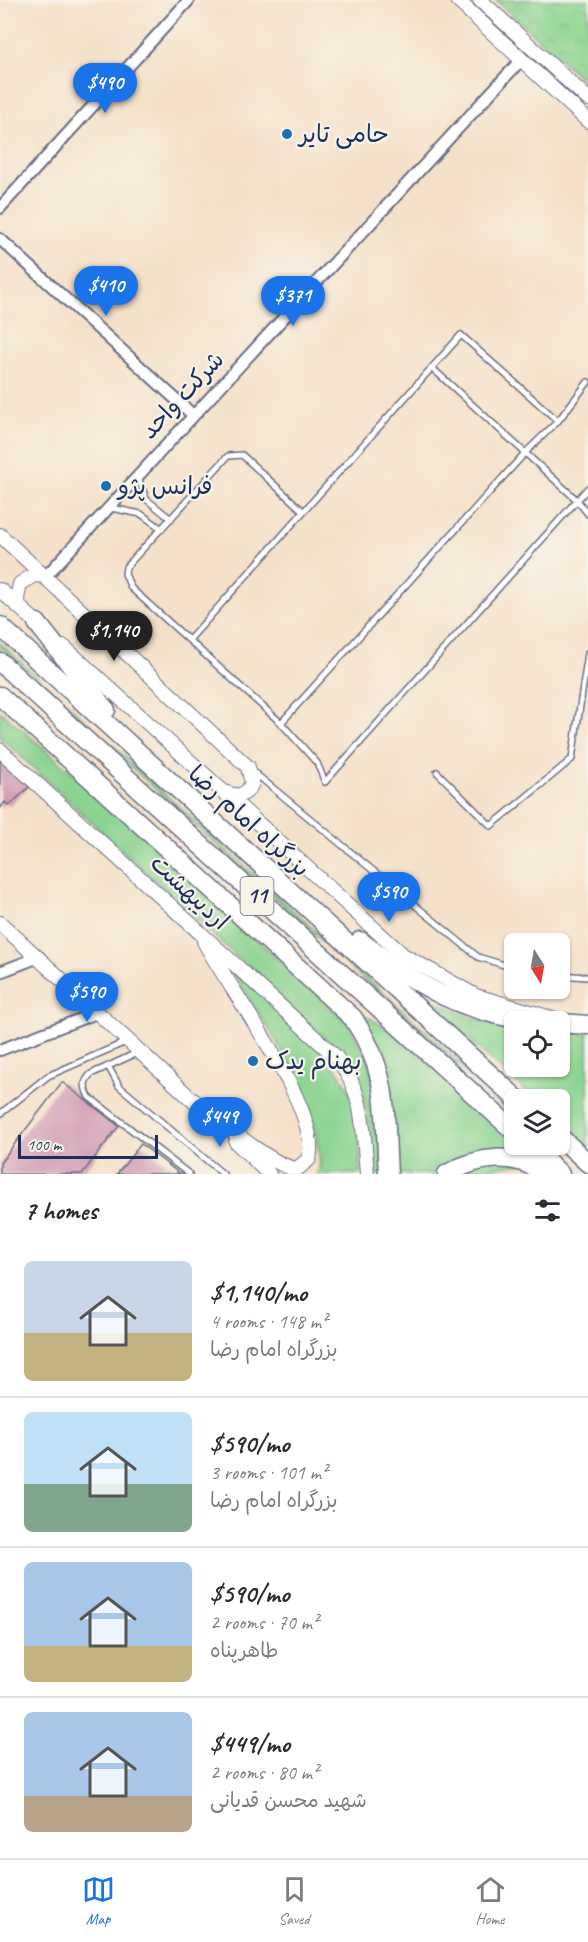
<!DOCTYPE html>
<html lang="en">
<head>
<meta charset="utf-8">
<style>
  :root { --surface:#fff; --page:#f2f2f3; --text:#2b2b33; --muted:#7c7c81; --line:#e1e1e2; --accent:#1a73e8 }
  body { margin:0; font-family:Caveat,"Playpen Sans Arabic",sans-serif; background:var(--page); color:var(--text); height:100vh; display:flex; flex-direction:column; font-size:22px; white-space:nowrap }
  * { box-sizing:border-box; margin:0 }
  p { font-size:20px; color:var(--muted) }
  .icon { flex:none; width:33px; height:33px; fill:none; stroke:currentColor; stroke-width:2; stroke-linecap:round; stroke-linejoin:round }
  .map { position:relative; height:1174px; overflow:hidden }
  .drawer { display:flex; flex-direction:column; background:var(--surface); flex:1 }
  .drawer>* { flex:none }
  .needle { width:39px; rotate:169deg }
  .fabs { position:absolute; left:504px; top:933px; display:grid; gap:12px }
  .fabs a { display:grid; place-items:center; width:66px; height:66px; border-radius:9px; background:var(--surface); box-shadow:0 2px 4px #0004; font-size:30px }
  .scale { position:absolute; left:18px; bottom:15px; width:140px; box-sizing:border-box; padding-left:6px; border:3px solid #1b2f5e; border-top:0; font-size:16px; line-height:21px; white-space:nowrap; color:#1b2f5e; -webkit-text-stroke:4px #f7f3e8; paint-order:stroke }
  .price { position:absolute; translate:-50% -51px; padding:0 14px; border-radius:21px; background:var(--accent); color:#fff; font-size:20px; line-height:39px; filter:drop-shadow(0 2px 3px #0008) }
  .price::after { content:''; position:absolute; left:50%; top:36px; width:18px; height:14px; margin-left:-9px; background:inherit; clip-path:polygon(0 0,100% 0,50% 100%) }
  .price.current { background:#222; color:#fff }
  ul { padding:0; list-style:none }
  li { display:flex; align-items:center; gap:18px; height:150px; padding:0 24px }
  li+li { border-top:2px solid var(--line) }
  li span { display:grid; place-items:center; flex:none; width:168px; height:120px; border-radius:9px; color:#555 }
  li>.icon { margin-inline-start:auto }
  span .icon { width:72px; height:72px; fill:#fffc; stroke-width:1 }
  li b { font-size:26px }
  h2 { display:flex; justify-content:space-between; align-items:center; height:72px; padding:0 24px; font-size:26px }
  .dock { display:flex; justify-content:space-around; align-items:center; height:84px; border-top:2px solid var(--line); background:var(--surface); font-size:16px; color:var(--muted) }
  .dock a { display:grid; justify-items:center; gap:3px }
  .dock .current { color:var(--accent) }
  .map>svg:first-child { display:block }
</style>
</head>
<body>
<div class="map">
<svg width="588" height="1174" viewBox="0 0 588 1174">
  <defs>
    <pattern id="park-crowns" width="20" height="18" patternUnits="userSpaceOnUse" patternTransform="scale(1.5)"><rect width="20" height="18" fill="#8bd490"/><path d="M2 6a3 3 0 1 1 6 0M12 15a3 3 0 1 1 6 0" fill="none" stroke="#77b67f"/></pattern>
  </defs>
  <rect width="100%" height="100%" fill="#f7f3e8"/>
  <filter id="ink" filterUnits="userSpaceOnUse"><feTurbulence type="fractalNoise" baseFrequency=".0167" numOctaves="2"/><feDisplacementMap in="SourceGraphic" scale="12" xChannelSelector="R" yChannelSelector="G"/><feConvolveMatrix kernelMatrix="1 2 1 2 8 2 1 2 1" color-interpolation-filters="sRGB"/></filter>
  <filter id="wash" filterUnits="userSpaceOnUse"><feTurbulence type="fractalNoise" baseFrequency=".008" numOctaves="4" result="noise"/><feDisplacementMap in="SourceGraphic" scale="24" xChannelSelector="R" yChannelSelector="G"/><feGaussianBlur stdDeviation="1.35" result="paint"/><feColorMatrix in="noise" values="0 0 0 0 0 0 0 0 0 0 0 0 0 0 0 0 0 1.4 0 .05"/><feComposite in="paint" operator="in"/></filter>
  <g filter="url(#wash)">
    <rect width="100%" height="100%" fill="#f5e1c9"/>
    <path fill="#8bd490" stroke="#538277" stroke-width="1.5" d="M0 643 514 1112V1117L0 647Z
      M0 711 101 797 347 1022 372 1066 384 1174H373C370 1132 370 1095 346 1058L0 737Z
      M226 963C265 999 340 1053 355 1105 361 1126 359 1152 361 1174H317C322 1165 319 1157 318 1147 307 1078 263 1020 226 963Z
      M423 997 476 1019 514 1028V1066H560V1033H588V1151L560 1124V1100L534 1099Z
      M355 1009 398 1035 514 1138V1144L521 1145 534 1162 439 1174H392L391 1152Z"/>
    <path fill="url(#park-crowns)" stroke="#538277" stroke-width="1.5" d="M496 0H588V85Z"/>
    <g id="blocks">
      <path fill="#d29cb4" d="M0 757 29 787 9 806 5 802 0 809Z
        M62 1082 119 1126 82 1174H0V1163Z
        M141 1144 180 1174H117Z"/>
    </g>
  </g>
  <g filter="url(#ink)">
    <use href="#blocks" fill-opacity="0" stroke="#676d83" stroke-width="1.5"/>
    <g fill="none" stroke-linecap="round" stroke-linejoin="round">
      <defs>
        <path id="lane" d="M432 368 577 500 588 514
          M138 477 146 499 171 519
          M111 508 141 514 162 529
          M302 510 242 455 228 456 126 567 125 574 131 588 281 723 317 763 325 782 588 488
          M189 640 461 335 558 421
          M281 723 525 453 558 421 588 382
          M251 770 478 957 514 968
          M437 772 491 826 572 759 588 653
          M560 975 588 977
          M139 1052 91 1074C83 1082 84 1087 89 1097L189 1174
          M108 1066 119 1086 223 1174
          M0 1114 48 1076 128 1041"/>
        <path id="street" d="M0 208 189 0
          M0 239 193 415
          M46 576 521 60
          M0 972 39 957
          M0 1050 99 1012"/>
        <path id="secondary" d="M457 0 588 121
          M480 0 588 99
          M0 535 248 767 252 783C246 796 238 798 225 792
          M0 590 43 628
          M20 608 17 598 20 584 34 575 46 576
          M64 647 403 955 476 996 568 1023
          M0 750 336 1057C365 1093 363 1130 367 1174
          M0 923 199 1106
          M193 1100C215 1117 272 1167 297 1169L309 1159C322 1108 228 989 204 941
          M236 1142 269 1174"/>
        <path id="highway" d="M37 623 106 710
          M0 626 518 1100
          M0 662 514 1131
          M0 696 353 1018C390 1074 384 1110 388 1174
          M360 941C422 988 456 1010 534 1022
          M560 1023 588 1025
          M560 1137 588 1163
          M529 1144 560 1174
          M447 1174C477 1156 516 1151 545 1174"/>
      </defs>
      <use href="#lane" stroke="#676d83" stroke-width="8"/>
      <use href="#street" stroke="#676d83" stroke-width="14"/>
      <use href="#secondary" stroke="#676d83" stroke-width="16"/>
      <use href="#highway" stroke="#676d83" stroke-width="21"/>
      <use href="#lane" stroke="#fff" stroke-width="5"/>
      <use href="#street" stroke="#fff" stroke-width="10"/>
      <use href="#secondary" stroke="#fff" stroke-width="14"/>
      <use href="#highway" stroke="#fff" stroke-width="18"/>
    </g>
  </g>
  <g fill="#1f6fb2" stroke="#f7f3e8" stroke-width="2">
    <circle cx="287" cy="134" r="6"/>
    <circle cx="106" cy="486" r="6"/>
    <circle cx="253" cy="1061" r="6"/>
  </g>
  <g text-anchor="middle" dominant-baseline="central" stroke-width="4.5" stroke-linejoin="round" paint-order="stroke">
    <rect fill="#f7f3e8" stroke="#5d6a87" stroke-width="1.5" x="240.5" y="877" width="33" height="38" rx="4.5"/>
    <g font-size="22" font-weight="bold" fill="#1b2f5e">
      <text x="257" y="896">11</text>
    </g>
    <g font-size="24" fill="#1b2f5e" stroke="#f7f3e8" text-anchor="start">
      <text x="299" y="134">حامی تایر</text>
      <text x="118" y="486">فرانس پژو</text>
      <text x="265" y="1061">بهنام یدک</text>
    </g>
    <g font-size="24" fill="#1b2f5e" stroke="#f7f3e8">
      <text transform="translate(182 395) rotate(-47)">شرکت واحد</text>
      <text transform="translate(249 821) rotate(42)">بزرگراه امام رضا</text>
      <text transform="translate(190 892) rotate(43)">اردیبهشت</text>
    </g>
  </g>
</svg>
<div class="fabs">
<a><svg class="needle" viewBox="-14 -14 28 28"><path d="M0-13l5 13h-10z" fill="#e53935"/><path d="M0 13l5-13h-10z" fill="#7c7c81"/></svg></a>
<a><svg class="icon" aria-label="locate" viewBox="0 0 24 24"><circle cx="12" cy="12" r="6"/><path d="M12 2v4M12 18v4M2 12h4M18 12h4"/></svg></a>
<a><svg class="icon" aria-label="layers" viewBox="0 0 24 24"><path d="M12 4l9 5-9 5-9-5zM3 14l9 5 9-5"/></svg></a>
</div>
<div class="scale">100 m</div>
<b class="price" style="left:105px;top:114px">$490</b>
<b class="price" style="left:106px;top:317px">$410</b>
<b class="price" style="left:293px;top:327px">$371</b>
<b class="price current" style="left:114px;top:662px">$1,140</b>
<b class="price" style="left:389px;top:923px">$590</b>
<b class="price" style="left:87px;top:1023px">$590</b>
<b class="price" style="left:220px;top:1148px">$449</b>
</div>
<section class="drawer">
<h2>7 homes<svg class="icon" aria-label="filters" viewBox="0 0 24 24"><path d="M4 7h16M4 17h16"/><circle cx="9" cy="7" r="2"/><circle cx="15" cy="17" r="2"/></svg></h2>
<ul>
<li><span style="background:linear-gradient(#c9d6e8 60%,#c2b280 0)"><svg class="icon" aria-label="home" viewBox="0 0 24 24"><path d="M3 11l9-7 9 7M6 9v11h12V9"/></svg></span><div><b>$1,140/mo</b><p>4 rooms · 148 m²</p><p>بزرگراه امام رضا</p></div></li>
<li><span style="background:linear-gradient(#bfe0f5 60%,#7fa58c 0)"><svg class="icon" aria-label="home" viewBox="0 0 24 24"><path d="M3 11l9-7 9 7M6 9v11h12V9"/></svg></span><div><b>$590/mo</b><p>3 rooms · 101 m²</p><p>بزرگراه امام رضا</p></div></li>
<li><span style="background:linear-gradient(#a9c7e8 70%,#c2b280 0)"><svg class="icon" aria-label="home" viewBox="0 0 24 24"><path d="M3 11l9-7 9 7M6 9v11h12V9"/></svg></span><div><b>$590/mo</b><p>2 rooms · 70 m²</p><p>طاهرپناه</p></div></li>
<li><span style="background:linear-gradient(#a9c7e8 70%,#b9a48a 0)"><svg class="icon" aria-label="home" viewBox="0 0 24 24"><path d="M3 11l9-7 9 7M6 9v11h12V9"/></svg></span><div><b>$449/mo</b><p>2 rooms · 80 m²</p><p>شهید محسن قدیانی</p></div></li>
</ul>
</section>
<nav class="dock">
<a class="current"><svg class="icon" aria-label="map" viewBox="0 0 24 24"><path d="M3 6l6-2 6 2 6-2v14l-6 2-6-2-6 2zM9 4v14M15 6v14"/></svg>Map</a>
<a><svg class="icon" aria-label="saved" viewBox="0 0 24 24"><path d="M7 4h10v16l-5-4-5 4z"/></svg>Saved</a>
<a><svg class="icon" aria-label="home" viewBox="0 0 24 24"><path d="M3 11l9-7 9 7M6 9v11h12V9"/></svg>Home</a>
</nav>
</body>
</html>
